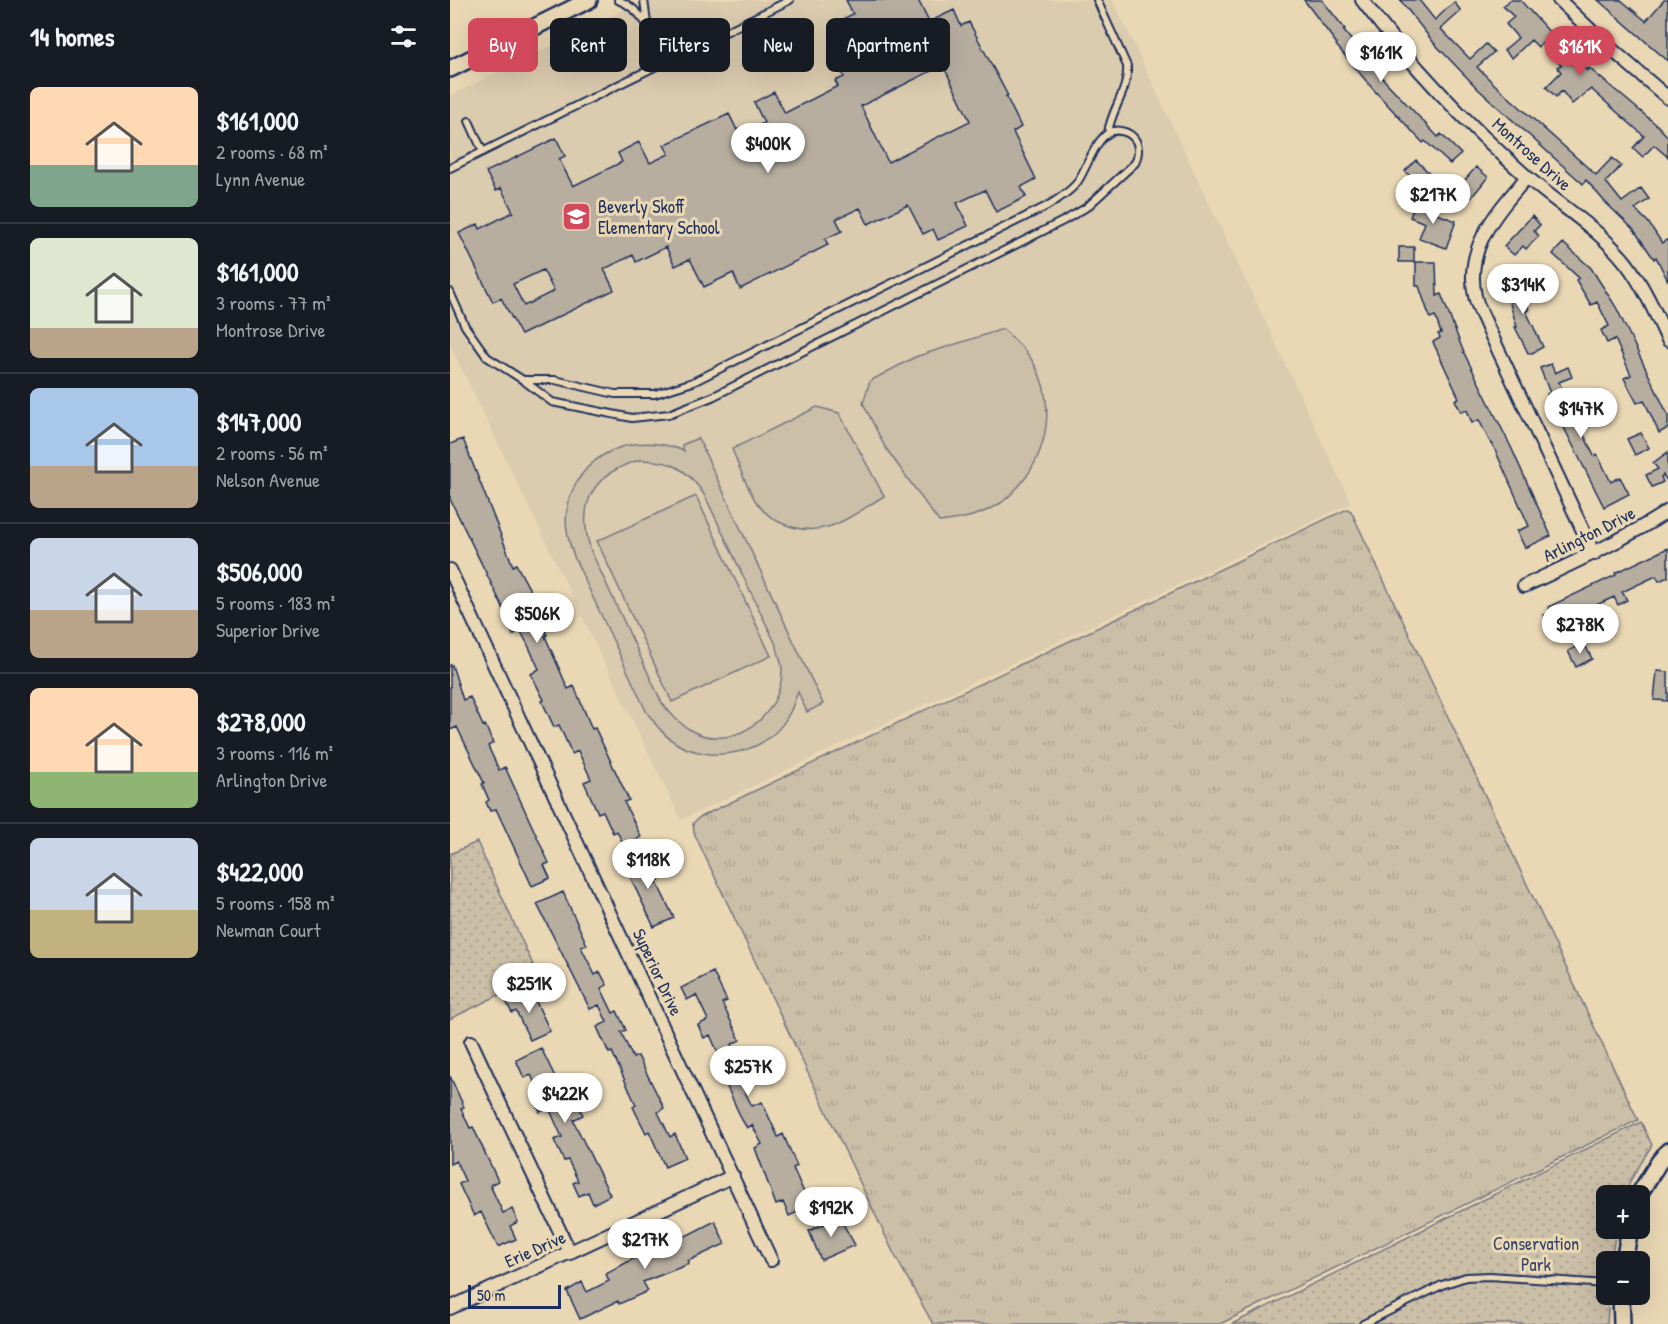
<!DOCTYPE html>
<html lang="en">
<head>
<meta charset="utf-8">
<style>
  :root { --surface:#171b24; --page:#242831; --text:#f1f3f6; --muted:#9ea1a6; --line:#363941; --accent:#d1495b }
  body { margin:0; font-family:"Patrick Hand",sans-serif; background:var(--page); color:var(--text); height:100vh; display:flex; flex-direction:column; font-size:22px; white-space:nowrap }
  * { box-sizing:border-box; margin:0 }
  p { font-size:20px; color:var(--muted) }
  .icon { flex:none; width:33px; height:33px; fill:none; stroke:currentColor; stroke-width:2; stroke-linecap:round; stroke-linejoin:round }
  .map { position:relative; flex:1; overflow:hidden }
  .panel { display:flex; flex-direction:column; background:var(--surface); width:450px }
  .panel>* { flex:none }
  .banner { position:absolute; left:18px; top:18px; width:570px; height:54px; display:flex; gap:12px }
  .controls { position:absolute; left:1146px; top:1185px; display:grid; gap:12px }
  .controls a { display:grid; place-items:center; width:54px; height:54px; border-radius:9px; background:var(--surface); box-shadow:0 6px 24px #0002; font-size:30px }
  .scale { position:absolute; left:18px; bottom:15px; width:93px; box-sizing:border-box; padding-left:6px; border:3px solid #1b2f5e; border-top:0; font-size:16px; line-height:21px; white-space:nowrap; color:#1b2f5e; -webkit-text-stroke:4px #ead8b5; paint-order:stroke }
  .price { position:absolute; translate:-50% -51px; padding:0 14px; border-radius:21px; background:#fff; color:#222; font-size:20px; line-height:39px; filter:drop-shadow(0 2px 3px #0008) }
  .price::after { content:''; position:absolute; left:50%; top:36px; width:18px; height:14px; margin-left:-9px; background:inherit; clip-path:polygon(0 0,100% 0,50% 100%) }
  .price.on { background:var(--accent); color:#fff }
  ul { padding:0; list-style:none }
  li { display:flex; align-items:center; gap:18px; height:150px; padding:0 30px }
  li+li { border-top:2px solid var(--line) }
  li span { display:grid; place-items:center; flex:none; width:168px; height:120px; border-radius:9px; color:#555 }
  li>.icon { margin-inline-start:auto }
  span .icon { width:72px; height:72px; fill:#fffc; stroke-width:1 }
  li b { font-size:26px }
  h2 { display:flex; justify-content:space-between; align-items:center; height:72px; padding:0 30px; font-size:26px }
  .chip { padding:0 21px; border-radius:9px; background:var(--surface); box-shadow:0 6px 24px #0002; font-size:21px; line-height:54px }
  .chip.on { background:var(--accent); color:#fff }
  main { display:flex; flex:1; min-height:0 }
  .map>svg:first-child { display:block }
</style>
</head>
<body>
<main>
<section class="panel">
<h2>14 homes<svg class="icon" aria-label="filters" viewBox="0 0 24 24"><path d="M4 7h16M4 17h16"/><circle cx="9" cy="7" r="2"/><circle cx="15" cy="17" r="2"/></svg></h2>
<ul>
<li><span style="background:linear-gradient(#ffd9b3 65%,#7fa58c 0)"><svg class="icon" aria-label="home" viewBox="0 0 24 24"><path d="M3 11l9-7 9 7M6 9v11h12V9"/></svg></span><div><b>$161,000</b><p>2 rooms · 68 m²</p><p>Lynn Avenue</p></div></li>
<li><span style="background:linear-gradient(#dfe7d0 75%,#b9a48a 0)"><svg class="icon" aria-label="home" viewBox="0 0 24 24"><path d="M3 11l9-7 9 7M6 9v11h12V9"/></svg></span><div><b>$161,000</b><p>3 rooms · 77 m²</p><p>Montrose Drive</p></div></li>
<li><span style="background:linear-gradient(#a9c7e8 65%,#b9a48a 0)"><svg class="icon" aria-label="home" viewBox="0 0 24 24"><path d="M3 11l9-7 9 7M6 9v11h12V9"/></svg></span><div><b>$147,000</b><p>2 rooms · 56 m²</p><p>Nelson Avenue</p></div></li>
<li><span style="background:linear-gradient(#c9d6e8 60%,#b9a48a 0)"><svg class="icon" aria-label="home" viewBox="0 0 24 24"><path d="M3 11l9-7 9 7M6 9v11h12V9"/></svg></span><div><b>$506,000</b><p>5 rooms · 183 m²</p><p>Superior Drive</p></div></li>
<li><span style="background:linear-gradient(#ffd9b3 70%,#8fb573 0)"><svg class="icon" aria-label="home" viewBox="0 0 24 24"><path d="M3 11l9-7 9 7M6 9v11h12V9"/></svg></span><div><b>$278,000</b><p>3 rooms · 116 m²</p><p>Arlington Drive</p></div></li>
<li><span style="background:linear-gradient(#c9d6e8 60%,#c2b280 0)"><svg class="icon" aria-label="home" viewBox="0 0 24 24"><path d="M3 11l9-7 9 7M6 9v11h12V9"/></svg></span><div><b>$422,000</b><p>5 rooms · 158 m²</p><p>Newman Court</p></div></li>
</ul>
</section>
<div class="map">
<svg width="1218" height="1324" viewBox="0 0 1218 1324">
  <defs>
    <pattern id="grass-tufts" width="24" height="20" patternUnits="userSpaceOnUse" patternTransform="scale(1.5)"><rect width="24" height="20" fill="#ccbfa8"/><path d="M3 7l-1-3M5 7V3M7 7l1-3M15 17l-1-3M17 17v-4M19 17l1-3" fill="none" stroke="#afa493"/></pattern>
    <pattern id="park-dots" width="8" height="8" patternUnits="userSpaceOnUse" patternTransform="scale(1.5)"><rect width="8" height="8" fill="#ccbfa8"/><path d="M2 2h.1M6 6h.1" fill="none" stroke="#afa493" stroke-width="1.8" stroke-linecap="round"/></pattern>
  </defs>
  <rect width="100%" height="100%" fill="#ead8b5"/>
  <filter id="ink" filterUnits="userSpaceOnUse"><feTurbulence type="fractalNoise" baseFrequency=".0167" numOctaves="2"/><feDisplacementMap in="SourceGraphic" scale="12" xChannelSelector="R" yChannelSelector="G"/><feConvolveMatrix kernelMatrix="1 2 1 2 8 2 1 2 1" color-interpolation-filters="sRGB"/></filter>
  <g filter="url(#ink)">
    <path fill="#dbcbaf" d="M194 0H663L901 503 231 820 0 345V96Z"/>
    <path fill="url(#grass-tufts)" stroke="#747783" stroke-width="1.5" d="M897 509 901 511 1188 1120 770 1324H483L444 1254 244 833 243 823 250 817Z"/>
    <path fill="url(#park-dots)" stroke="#747783" stroke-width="1.5" d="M27 842 88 976 0 1019V854Z
      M1191 1122 1202 1145 1180 1181 1176 1195 1156 1196V1228L1166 1229 1161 1261 1156 1262V1294L1159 1295 1157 1324H782Z"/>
    <path fill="#ccbfa8" stroke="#747783" stroke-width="1.5" fill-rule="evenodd" d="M553 329C560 336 569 343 576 352 609 393 601 455 564 491 560 495 556 500 551 503 529 516 514 519 489 522L435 447 413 403 420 381 465 357Z
      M367 407 389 413 434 496C417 506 399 520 381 526 355 535 323 526 307 503 296 487 289 466 282 449Z
      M248 438 373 704 357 712 348 692C345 699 343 707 339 714 319 752 268 764 231 746 215 738 205 724 196 711L125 559C119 543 114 527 117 510 126 453 185 430 234 451L232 445ZM189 460C222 460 237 468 255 496L327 647C328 654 332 662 332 669 333 714 285 753 242 731 229 724 221 714 212 703L141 551C126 504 142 474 189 460Z
      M246 496 321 656 222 702 147 541Z"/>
    <path fill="#b7aea0" stroke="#1b2f5e" stroke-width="1.5" fill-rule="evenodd" d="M396 0H468L479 22 504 10 511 26 519 22 558 96H556L571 127 563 132 586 179 571 187 576 197 546 212 535 190 507 203 518 226 488 240 483 229 473 234 458 205 418 224 410 208 386 219 392 231 375 239 378 245 290 289 283 273 254 287 240 259 225 266 216 247 186 262 183 255 154 269 164 290 71 335 51 298 43 302 9 233 28 224 30 229 63 212 51 188 46 191 36 172 106 138 115 156 109 159 123 186 172 162 168 153 189 142 200 163 219 154 214 145 279 114 287 130 293 127 296 132 314 123 304 102 324 92 335 113 388 86 385 81 394 77 389 67 405 59 387 22 403 14ZM493 65 520 121 438 162 411 106ZM93 270 104 291 74 306 63 284Z
      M854 0H872L895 29 893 30 936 82 988 137 991 134 1011 154 1000 164 975 141 973 143 923 89 886 45 887 44Z
      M950 0H969L985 20 1004 2 1011 11 991 29 1020 59 1036 44 1044 52 1027 67 1043 83 1146 175 1162 158 1171 166 1156 182 1172 202 1191 188 1199 199 1185 209 1198 222 1212 243 1218 239V281L1206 257 1204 259 1184 230 1155 202 1136 180 1133 184 1028 89 984 43Z
      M1060 0H1070L1113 47 1115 45 1137 71 1139 68 1208 126 1218 137V157L1204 145 1193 157 1183 148 1194 136 1141 89 1122 104 1112 91 1106 97 1096 87 1111 72 1107 67 1111 65 1092 43 1088 47 1081 40 1062 58 1054 50 1068 38 1056 24 1064 17 1053 6Z
      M1148 0H1171L1196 21 1214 0H1218V61Z
      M966 160 986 180 975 191 955 171Z
      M1026 167 1038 177 1021 198 1008 188Z
      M967 199 981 205 979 211 1006 221 996 248 969 238 975 223 960 217Z
      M1082 216 1090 225 1084 231 1089 236 1076 249 1073 246 1064 255 1054 246Z
      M1113 243 1141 268 1166 307 1218 415V428L1209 433 1194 400 1187 403 1174 378 1181 375 1165 339 1157 343 1151 330 1159 326 1147 302 1141 305 1126 280 1129 278 1103 254Z
      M949 247H964V262H949Z
      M966 262H986L987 296 991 294 1014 353 1061 447 1101 536 1075 548 1067 531 1079 526 1058 479 1042 443 1041 444 1029 420 1022 423 1017 410 1011 412 1005 400 1009 398 983 342 990 338 988 334 991 333 985 316 980 318 969 286H966Z
      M1077 279 1081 293 1075 296 1079 310 1076 311 1093 347 1082 353H1078L1065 327H1067L1055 287Z
      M1101 364 1105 373 1118 367 1122 377 1109 382 1144 456 1147 454 1161 482 1170 477 1179 494 1154 507 1097 394 1100 393 1090 368Z
      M1191 433 1199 448 1185 455 1177 439Z
      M13 439 63 566 66 564 81 592 77 594 97 635 95 636 118 689 124 686 142 729 145 728 179 800 174 802 191 837 174 846 167 831 163 833 153 811 148 813 134 782 141 779 128 751 122 754 109 725 104 727 92 701 94 700 81 674 89 669 77 643 70 630 63 635 56 618H58L0 499V444Z
      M1218 452V482L1213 475 1211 477 1213 482 1202 487 1196 475 1208 469 1203 463Z
      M1218 548V577L1209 581 1206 576 1172 592 1177 600 1168 605 1164 597 1100 626 1094 615 1101 612 1098 607 1166 575 1165 573Z
      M1134 643 1142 659 1126 667 1118 651Z
      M0 665H2L13 700 20 697 33 726 35 725 43 743 38 746 49 770 55 767 99 863 94 865 100 878 82 886 46 809 40 811 36 802 39 800 32 784 34 783 7 727 0 730Z
      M1207 671 1218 672V701L1204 700Z
      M185 854 189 862 198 858 209 880 206 881 224 918 204 927 172 860Z
      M113 892 137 945 131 947 145 975 150 972 157 985 151 988 163 1013 167 1011 176 1030 171 1032 183 1058 188 1056 214 1108 208 1112 220 1137 225 1134 235 1158 215 1167 199 1131 196 1133 183 1107 186 1105 162 1052 159 1053 147 1027 157 1022 149 1005 140 1009 87 904Z
      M263 972 277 1001 272 1003 290 1040 282 1044 300 1082 292 1086 302 1106 312 1102 328 1137 333 1134 347 1166 343 1168 360 1206 339 1216 333 1202 326 1205 305 1148 312 1144 302 1125 297 1128 292 1120 269 1069 274 1066 260 1035 254 1038 248 1025 258 1020 246 995 237 1000 231 988Z
      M80 989 100 1031 80 1040 66 1011 62 1013 56 1001Z
      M91 1048 110 1087 118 1083 133 1115 123 1120 160 1195 143 1204 138 1192 129 1196 123 1183 128 1181 118 1160 114 1161 104 1140 112 1137 99 1108 90 1112 84 1099 91 1096 81 1075 74 1078 66 1060Z
      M0 1076 14 1107 11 1109 20 1128 23 1127 48 1181 40 1185 53 1213 62 1209 68 1222 60 1226 66 1239 48 1247 31 1212 24 1216 9 1184 15 1181 6 1161 0 1164Z
      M389 1217 405 1245 371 1260 359 1231Z
      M265 1221 275 1244 238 1261 239 1264 193 1282 198 1291 169 1304 168 1301 130 1319 117 1291 132 1282 137 1292 159 1281 156 1274 204 1247 231 1235 232 1238Z"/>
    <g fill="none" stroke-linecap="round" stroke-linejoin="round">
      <defs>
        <path id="service" d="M168 0C195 10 204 38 215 62
          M194 0 197 23
          M647 0 677 66C679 91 661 109 658 133
          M19 121 33 152
          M0 168 340 0
          M0 292 15 326 37 357 73 380 102 402 182 418 219 414 262 397 615 220 637 207 685 163C688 156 690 149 686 141 683 136 677 132 671 131 647 126 638 169 626 184 618 193 607 200 597 206L243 382 205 394H165L105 380H73
          M913 1324 992 1285 1016 1277 1040 1276 1156 1284"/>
        <path id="minor" d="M912 0C960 64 1017 124 1077 177 1110 206 1150 229 1177 264 1194 287 1206 314 1218 340
          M1109 0 1152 41 1218 98
          M1077 177C1048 211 1014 247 1025 296 1027 306 1033 316 1037 326L1144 554
          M0 570 321 1260
          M1074 586C1123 563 1172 541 1218 511
          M21 1042 120 1253
          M0 1308 283 1176"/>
        <path id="tertiary" d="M0 69 139 0
          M1188 1196 1209 1162 1218 1151
          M1174 1262 1180 1228
          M1171 1294 1172 1324"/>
      </defs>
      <use href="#service" stroke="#1b2f5e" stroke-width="10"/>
      <use href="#minor" stroke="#1b2f5e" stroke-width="16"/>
      <use href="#tertiary" stroke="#1b2f5e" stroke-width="20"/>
      <use href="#service" stroke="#ead8b5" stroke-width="6"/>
      <use href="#minor" stroke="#ead8b5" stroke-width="12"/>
      <use href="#tertiary" stroke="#ead8b5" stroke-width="15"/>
    </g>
  </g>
  <defs>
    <symbol id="school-square" viewBox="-11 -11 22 22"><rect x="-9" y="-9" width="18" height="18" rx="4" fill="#d1495b" stroke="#ead8b5"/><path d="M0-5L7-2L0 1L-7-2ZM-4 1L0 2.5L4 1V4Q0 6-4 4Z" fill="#fff"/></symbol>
  </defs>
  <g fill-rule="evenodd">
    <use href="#school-square" x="110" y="200" width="33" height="33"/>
  </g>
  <g text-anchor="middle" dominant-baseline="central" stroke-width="6" stroke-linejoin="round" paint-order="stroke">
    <g font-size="18" fill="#1b2f5e" stroke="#ead8b5">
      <text transform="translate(1082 154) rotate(42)">Montrose Drive</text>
      <text transform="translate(1139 534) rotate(-27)">Arlington Drive</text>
      <text transform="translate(208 972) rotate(65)">Superior Drive</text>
      <text transform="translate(85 1249) rotate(-24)">Erie Drive</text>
    </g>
    <g font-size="18" fill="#1b2f5e" stroke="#ead8b5" text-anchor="start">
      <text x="148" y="206">Beverly Skoff<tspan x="148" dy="21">Elementary School</tspan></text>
    </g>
    <g font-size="18" fill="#364569" stroke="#ead8b5">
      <text x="1086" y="1243">Conservation<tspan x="1086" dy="21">Park</tspan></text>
    </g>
  </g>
</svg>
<div class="controls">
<a>+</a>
<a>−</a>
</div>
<div class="scale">50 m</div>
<b class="price on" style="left:1130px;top:77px">$161K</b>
<b class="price" style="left:931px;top:83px">$161K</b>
<b class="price" style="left:318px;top:174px">$400K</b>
<b class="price" style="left:983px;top:225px">$217K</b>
<b class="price" style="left:1073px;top:315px">$314K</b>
<b class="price" style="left:1131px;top:439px">$147K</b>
<b class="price" style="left:87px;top:644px">$506K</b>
<b class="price" style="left:1130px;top:655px">$278K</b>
<b class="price" style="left:198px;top:890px">$118K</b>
<b class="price" style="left:79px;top:1014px">$251K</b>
<b class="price" style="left:298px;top:1097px">$257K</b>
<b class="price" style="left:115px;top:1124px">$422K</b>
<b class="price" style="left:381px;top:1238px">$192K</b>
<b class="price" style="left:195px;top:1270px">$217K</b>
<div class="banner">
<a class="chip on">Buy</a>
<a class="chip">Rent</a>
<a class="chip">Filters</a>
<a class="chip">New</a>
<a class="chip">Apartment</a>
</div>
</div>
</main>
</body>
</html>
